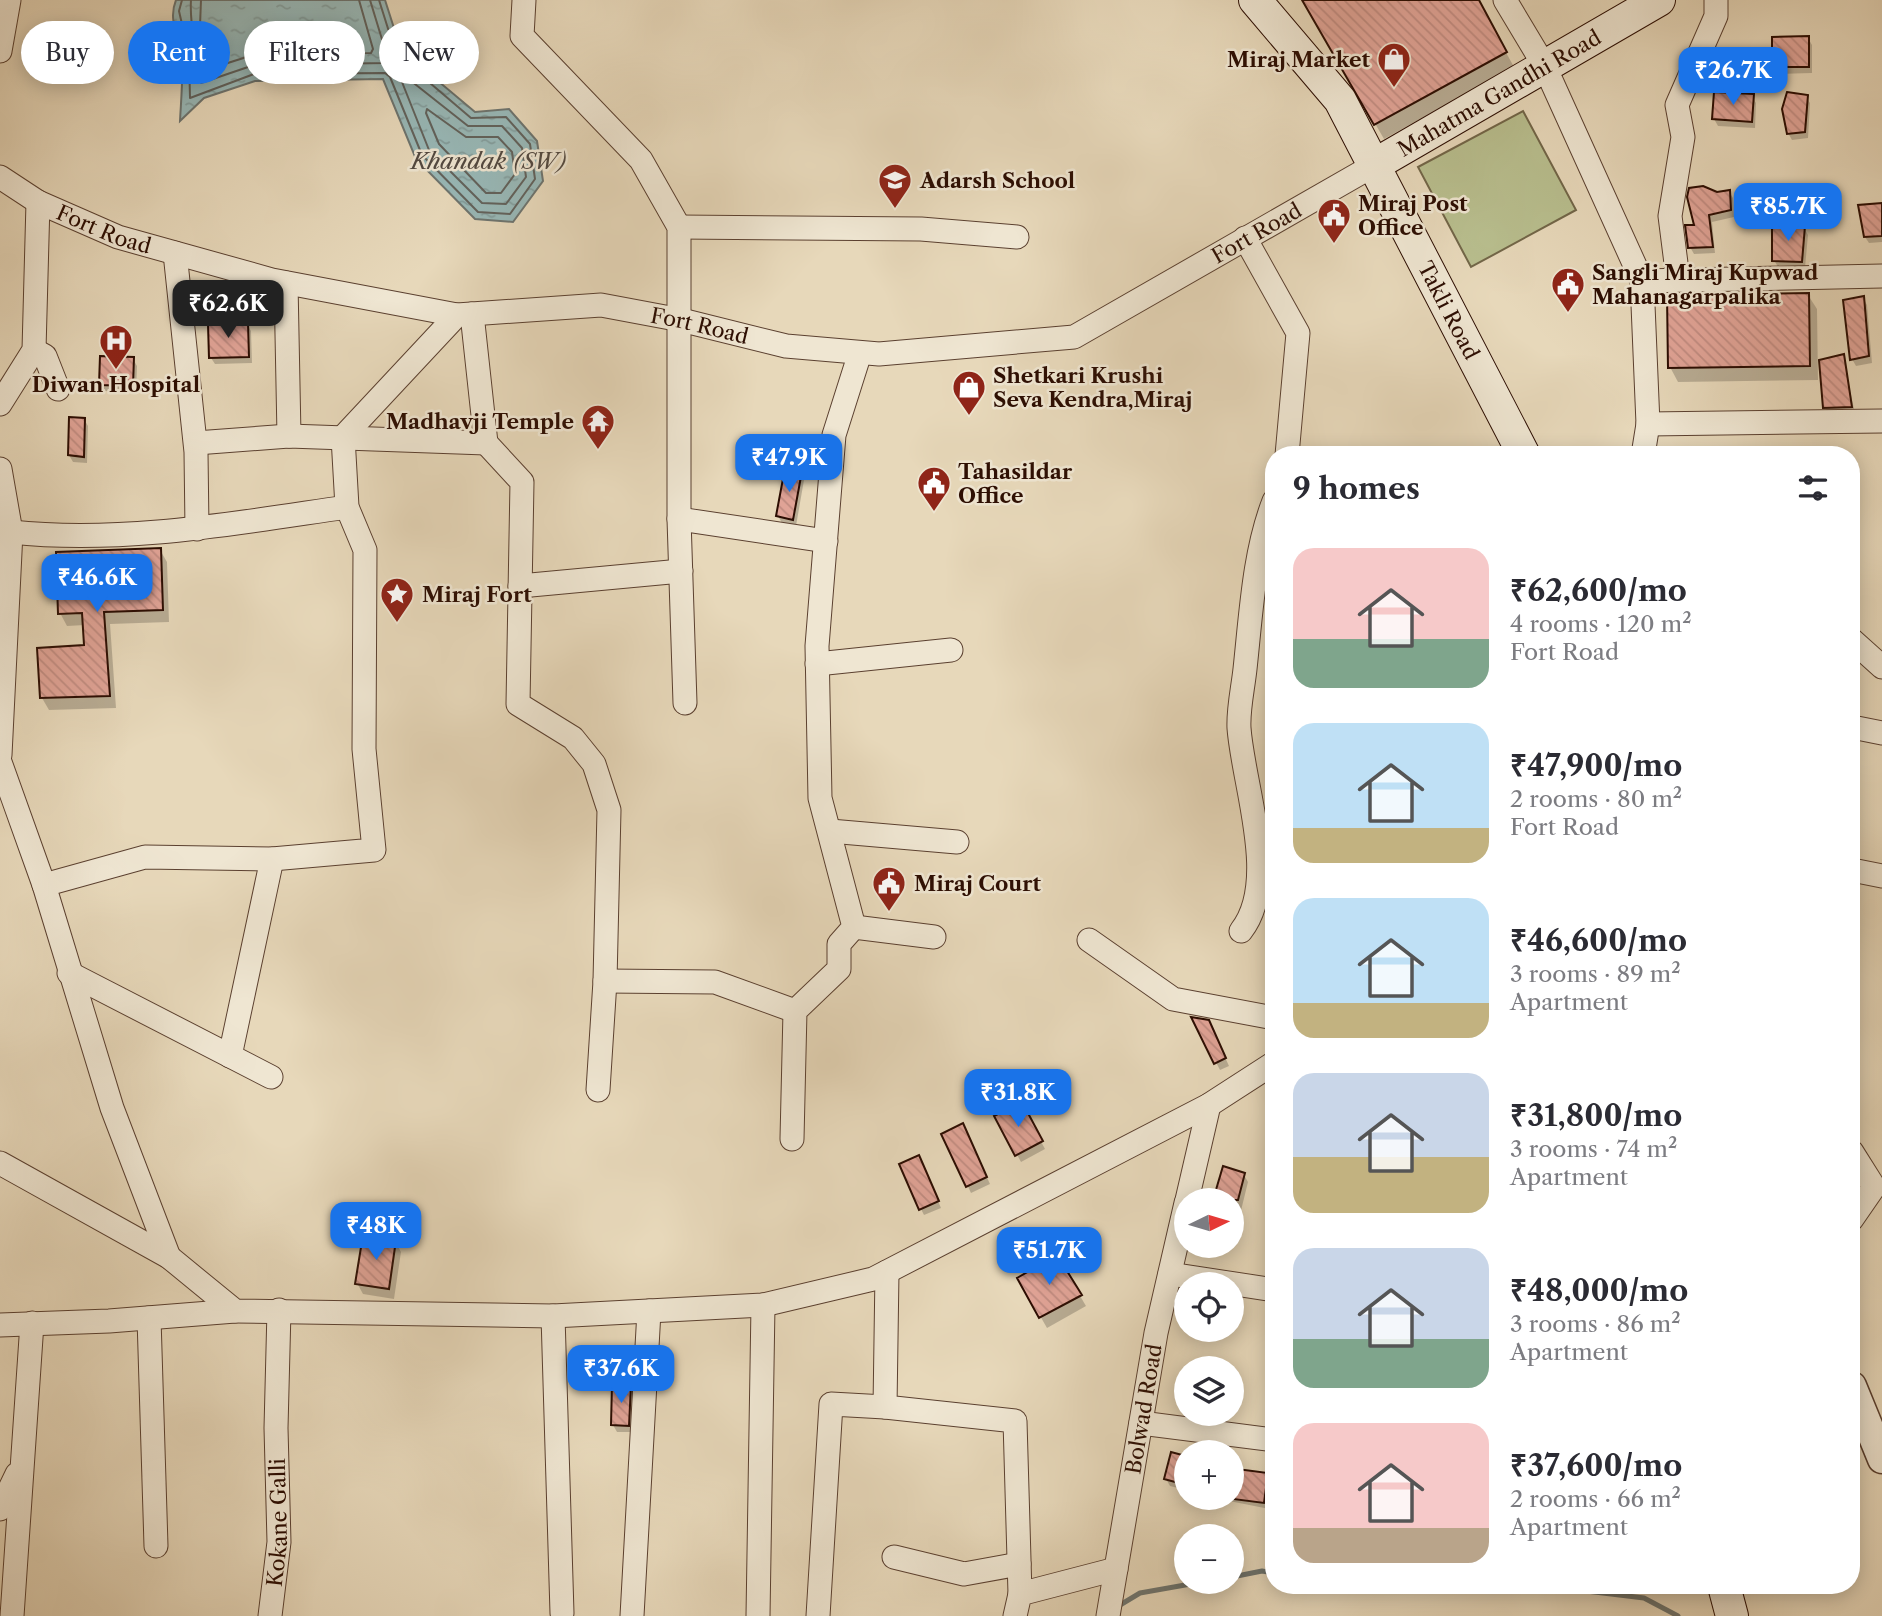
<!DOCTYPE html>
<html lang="en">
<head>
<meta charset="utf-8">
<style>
  :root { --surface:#fff; --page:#f2f2f3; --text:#2b2b33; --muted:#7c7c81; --accent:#1a73e8 }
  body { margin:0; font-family:"Libre Caslon Text",serif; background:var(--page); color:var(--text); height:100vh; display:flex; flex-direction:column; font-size:26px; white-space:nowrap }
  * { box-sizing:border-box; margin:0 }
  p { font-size:23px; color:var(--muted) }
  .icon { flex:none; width:38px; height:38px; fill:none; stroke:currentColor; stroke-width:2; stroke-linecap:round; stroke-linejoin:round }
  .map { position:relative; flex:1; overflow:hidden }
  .details { position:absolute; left:1265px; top:446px; width:595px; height:1148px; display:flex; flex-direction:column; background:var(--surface); border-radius:28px; box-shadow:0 4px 18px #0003 }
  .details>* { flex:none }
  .top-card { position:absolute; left:21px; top:21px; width:665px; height:63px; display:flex; gap:14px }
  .needle { width:46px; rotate:85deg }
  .tools { position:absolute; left:1174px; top:1188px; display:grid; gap:14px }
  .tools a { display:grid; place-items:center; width:70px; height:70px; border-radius:50%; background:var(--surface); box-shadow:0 4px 18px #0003; font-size:35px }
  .price { position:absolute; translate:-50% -60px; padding:0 16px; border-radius:14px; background:var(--accent); color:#fff; font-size:23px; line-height:46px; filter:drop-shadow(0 2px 4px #0008) }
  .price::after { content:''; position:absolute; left:50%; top:42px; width:21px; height:16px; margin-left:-10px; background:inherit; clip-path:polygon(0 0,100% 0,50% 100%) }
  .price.on { background:#222; color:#fff }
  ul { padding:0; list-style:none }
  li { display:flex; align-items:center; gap:21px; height:175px; padding:0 28px }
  li span { display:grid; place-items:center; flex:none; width:196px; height:140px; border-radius:21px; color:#555 }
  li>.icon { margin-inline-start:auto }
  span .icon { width:84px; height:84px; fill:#fffc; stroke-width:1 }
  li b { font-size:30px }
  h2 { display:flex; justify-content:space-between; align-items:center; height:84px; padding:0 28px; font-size:30px }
  .chip { padding:0 24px; border-radius:32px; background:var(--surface); box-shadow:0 4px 18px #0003; font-size:24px; line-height:63px }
  .chip.on { background:var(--accent); color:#fff }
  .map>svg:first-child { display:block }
</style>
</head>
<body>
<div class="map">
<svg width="1882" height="1616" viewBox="0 0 1882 1616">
  <defs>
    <pattern id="water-ripples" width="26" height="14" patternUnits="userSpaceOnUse" patternTransform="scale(1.75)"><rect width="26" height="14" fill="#98b8b7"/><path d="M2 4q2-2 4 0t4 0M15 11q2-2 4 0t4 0" fill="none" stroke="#839d9c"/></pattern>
    <pattern id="building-back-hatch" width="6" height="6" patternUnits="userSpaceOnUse" patternTransform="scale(1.75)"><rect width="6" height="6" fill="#e0a396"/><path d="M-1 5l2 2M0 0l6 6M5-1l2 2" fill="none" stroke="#c08b80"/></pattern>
  </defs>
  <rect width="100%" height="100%" fill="#e7d8ba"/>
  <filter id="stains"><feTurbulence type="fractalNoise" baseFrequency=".00286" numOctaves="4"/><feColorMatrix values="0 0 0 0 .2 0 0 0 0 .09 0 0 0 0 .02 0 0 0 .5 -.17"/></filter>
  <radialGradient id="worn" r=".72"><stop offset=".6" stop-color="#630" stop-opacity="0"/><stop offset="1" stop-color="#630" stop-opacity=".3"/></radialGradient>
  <path fill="#b8be8e" stroke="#726648" stroke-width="2" d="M1523 111 1576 210 1471 267 1418 167Z"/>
  <path fill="url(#water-ripples)" stroke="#6d746f" stroke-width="2" d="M176 0H385L401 50 475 112 509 109 537 141 543 181 513 222 475 219 416 159 383 79 255 81 204 98 180 121C181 101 183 80 182 60 181 38 167 22 176 0Z"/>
  <path fill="#0003" d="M1304 0H1477L1514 67 1384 139Z
    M1808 38 1812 45V73L1777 74 1773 67Z
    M1752 96 1756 103 1755 128 1718 126 1714 119Z
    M1806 97 1810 103 1808 138 1792 140 1788 133Z
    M1729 192 1733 198 1734 217 1712 222 1715 253 1694 254 1690 247 1696 227 1716 194Z
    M1882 205V242L1869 243 1865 237Z
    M1804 228 1808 235 1805 268 1778 267 1774 260Z
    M1808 295 1817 309 1818 380 1678 382 1670 367Z
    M1863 298 1867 305 1872 363 1856 366 1852 359Z
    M247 324 251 331 252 363 215 364 211 358Z
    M1843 356 1855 414H1829L1825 407Z
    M133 359 137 366 136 392 105 391 101 384Z
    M84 419 88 426 87 463 73 462 69 455Z
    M801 473 804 480 796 526 782 523 778 516Z
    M160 550 167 562 169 622 110 624 116 708 49 710 42 698 86 647 85 625 67 626 60 613Z
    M1194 1019 1212 1029 1229 1066 1220 1070Z
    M1021 1104 1045 1149 1021 1162 997 1117Z
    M966 1132 990 1184 971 1193 943 1134Z
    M922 1164 941 1208 924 1215 921 1209Z
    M1224 1168 1244 1175 1248 1182 1235 1235H1232V1200H1215Z
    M395 1241 401 1252 394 1299 363 1294 357 1283Z
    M1057 1257 1086 1306 1047 1328 1019 1279Z
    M1274 1260V1281L1270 1275Z
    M630 1387 634 1394 632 1432H617L613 1425Z
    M1173 1455 1186 1459V1490L1170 1486 1166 1479Z
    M1232 1471 1274 1476V1510L1214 1498H1232Z"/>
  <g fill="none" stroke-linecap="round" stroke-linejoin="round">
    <path stroke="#62625c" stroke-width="2" d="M182 0 179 11 189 55 190 98 254 74 385 73 390 77 422 155 478 212 510 214 535 179 530 144 506 117 471 118 396 54 379 0
      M191 0C189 27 198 52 197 80L201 83 254 65 387 63 388 59 370 0
      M201 0 200 26 207 49 208 65 212 68 253 55 371 53 373 49 359 0
      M401 73 468 126H502L522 148 526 177 506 204 482 203 429 150 400 77Z
      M427 109 466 137H498L512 152 515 174 501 193H486L439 144 426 113Z"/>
    <path stroke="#6d746f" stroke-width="5" d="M1232 1577 1262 1571 1274 1573
      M1367 1586 1388 1588 1407 1586
      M1545 1586 1644 1598 1678 1616
      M1115 1608 1140 1593 1202 1582"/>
  </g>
  <path fill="url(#building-back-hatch)" stroke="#2c0d02" stroke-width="2" d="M1302 0H1479L1507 52 1374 125Z
    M1809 36V67H1772V37Z
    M1714 92 1754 94 1752 122 1712 119Z
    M1787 92 1808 95 1805 132 1787 134 1782 109Z
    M1703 186 1717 192 1730 190 1731 210 1709 215 1713 247 1688 248 1685 225H1694L1687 197 1689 188Z
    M1882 203V236L1864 237 1858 205Z
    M1772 224 1805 226 1802 262 1772 261Z
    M1809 293 1810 366 1668 368 1667 295Z
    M1864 296 1869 356 1850 360 1843 300Z
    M248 323 249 357 209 358 208 324Z
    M1844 354 1852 407 1823 408 1819 360Z
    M100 356 134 357 133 386 99 385Z
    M69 417 85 418 84 457 68 455Z
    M785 468 802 471 793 520 776 516Z
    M161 548 163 610 104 612 110 696 40 698 37 648 84 645 82 613 58 614 56 552Z
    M1191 1017 1209 1020 1226 1058 1214 1064Z
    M1022 1102 1043 1141 1015 1156 994 1116Z
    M963 1123 987 1177 966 1187 941 1134Z
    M919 1155 939 1201 919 1210 899 1164Z
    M1223 1166 1245 1173 1238 1200H1213Z
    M363 1235 396 1240 389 1289 355 1284Z
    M1057 1255 1082 1295 1039 1318 1017 1278Z
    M612 1384 631 1385 629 1426 611 1425Z
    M1171 1452 1186 1456V1485L1164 1479Z
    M1237 1469 1268 1473 1264 1503 1233 1499Z"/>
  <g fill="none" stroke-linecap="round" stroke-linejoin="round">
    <defs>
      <g id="minor">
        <path d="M524 0 522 36 641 160 679 227V519L685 703"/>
        <path d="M1505 0 1545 67 1642 281 1882 276"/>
        <path d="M0 51 9 0"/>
        <path id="s1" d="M0 177 38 202 118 237 272 280 457 315 601 305 681 320 786 346 879 354 1074 337 1376 164"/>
        <path d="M679 227 921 229 1017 237"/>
        <path d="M1245 238 1298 333 1287 455"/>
        <path d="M175 253 196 452 197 529"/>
        <path d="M1678 279 1670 216 1683 137 1677 105 1716 16V0"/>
        <path d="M1642 281 1648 424 1643 455"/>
        <path d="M286 283 289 436"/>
        <path d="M34 350 45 356 58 389"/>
        <path d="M0 404 34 350 38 202"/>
        <path d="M1648 424 1882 421"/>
        <path d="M196 443 289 436 486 443 472 314"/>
        <path d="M486 443 522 482 518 704 573 738 594 764 609 810 605 981 598 1090"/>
        <path d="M0 469 11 532 0 755"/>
        <path d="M679 519 826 541"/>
        <path d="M11 532C123 544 236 523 347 507"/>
        <path d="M520 586 681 571"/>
        <path d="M1852 640 1882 667"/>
        <path d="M817 664 951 650"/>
        <path d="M1852 727 1882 733"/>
        <path d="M0 762 44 885 112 1108 169 1257"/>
        <path d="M830 831 957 842"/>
        <path d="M1852 870 1882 876"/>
        <path d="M44 885 145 857 272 859 374 850 364 749 365 550 347 507 343 437 457 315"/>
        <path d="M854 927 934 937"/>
        <path d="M1241 931C1280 882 1243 785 1239 728 1238 709 1243 688 1245 669 1251 614 1254 552 1274 501"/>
        <path d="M1089 940 1173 999 1274 1018"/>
        <path d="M69 973 271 1077"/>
        <path d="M605 981 715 982 795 1011"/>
        <path d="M230 1056 272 859"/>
        <path d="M792 1139 795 1011 839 969V944L854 927 820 798 817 646 834 435 860 353"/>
        <path d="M1852 1152 1874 1187 1852 1219"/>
        <path d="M0 1163 169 1257 235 1311 553 1316 763 1305 873 1279 1209 1105 1274 1063"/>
        <path d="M1187 1200 1209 1105"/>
        <path d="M887 1272 885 1407 1015 1421 1020 1594"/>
        <path d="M1170 1274 1274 1290"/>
        <path d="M553 1316 562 1613"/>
        <path d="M149 1318 156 1546"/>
        <path d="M0 1325 109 1321 235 1311"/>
        <path d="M1141 1423 1274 1440"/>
        <path d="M0 1509 17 1474"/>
        <path d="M894 1557 964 1574 1019 1564"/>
        <path d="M12 1616 32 1323"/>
        <path id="s2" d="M270 1616 279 1542 276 1428 279 1310"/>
        <path d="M632 1616 649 1311"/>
        <path d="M758 1616 763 1305"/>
        <path d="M818 1616 831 1404 885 1407"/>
        <path d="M1015 1616 1020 1594 1116 1569"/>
        <path id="s3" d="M1108 1616 1156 1333 1186 1203"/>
      </g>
      <path id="tertiary" d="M1852 1386 1882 1459"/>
      <g id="secondary">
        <path id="s4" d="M1255 0 1340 100 1524 455"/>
        <path id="s5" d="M1376 164 1659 0"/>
        <path d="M1724 1586 1732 1616"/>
      </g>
    </defs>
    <use href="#minor" stroke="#5b4030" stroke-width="25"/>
    <use href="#tertiary" stroke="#5b4030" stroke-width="31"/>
    <use href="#secondary" stroke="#2c0d02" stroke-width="34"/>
    <use href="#minor" stroke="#efe6d2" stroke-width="23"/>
    <use href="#tertiary" stroke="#efe6d2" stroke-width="28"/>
    <use href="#secondary" stroke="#efe6d2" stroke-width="32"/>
  </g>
  <defs>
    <symbol id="shop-pin" viewBox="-11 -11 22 30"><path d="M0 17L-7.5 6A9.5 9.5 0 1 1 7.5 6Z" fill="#8f2418" stroke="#efe6d2"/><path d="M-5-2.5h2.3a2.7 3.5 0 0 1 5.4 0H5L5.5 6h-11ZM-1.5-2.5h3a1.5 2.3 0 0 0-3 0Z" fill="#fff"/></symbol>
    <symbol id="school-pin" viewBox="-11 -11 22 30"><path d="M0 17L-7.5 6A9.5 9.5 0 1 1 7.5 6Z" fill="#8f2418" stroke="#efe6d2"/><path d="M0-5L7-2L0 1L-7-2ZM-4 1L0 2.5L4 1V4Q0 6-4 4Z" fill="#fff"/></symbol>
    <symbol id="civic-pin" viewBox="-11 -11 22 30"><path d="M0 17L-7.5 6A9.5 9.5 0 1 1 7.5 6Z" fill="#8f2418" stroke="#efe6d2"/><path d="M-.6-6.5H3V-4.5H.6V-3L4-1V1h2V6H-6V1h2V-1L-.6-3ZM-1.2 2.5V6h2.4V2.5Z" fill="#fff"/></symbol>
    <symbol id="hospital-pin" viewBox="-11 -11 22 30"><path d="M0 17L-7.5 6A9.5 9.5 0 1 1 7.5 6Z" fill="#8f2418" stroke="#efe6d2"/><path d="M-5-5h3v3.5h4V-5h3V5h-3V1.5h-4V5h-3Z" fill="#fff"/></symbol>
    <symbol id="temple-pin" viewBox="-11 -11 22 30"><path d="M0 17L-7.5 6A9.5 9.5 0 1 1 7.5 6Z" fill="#8f2418" stroke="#efe6d2"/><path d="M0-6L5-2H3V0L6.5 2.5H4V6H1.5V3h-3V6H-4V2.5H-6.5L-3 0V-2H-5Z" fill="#fff"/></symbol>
    <symbol id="sight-pin" viewBox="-11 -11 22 30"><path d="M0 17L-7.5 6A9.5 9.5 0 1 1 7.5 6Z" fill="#8f2418" stroke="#efe6d2"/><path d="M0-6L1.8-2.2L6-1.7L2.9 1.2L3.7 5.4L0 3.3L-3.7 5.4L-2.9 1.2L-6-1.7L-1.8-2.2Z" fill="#fff"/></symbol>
  </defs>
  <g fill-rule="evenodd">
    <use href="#shop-pin" x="1375" y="40" width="38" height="52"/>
    <use href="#school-pin" x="876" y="161" width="38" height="52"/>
    <use href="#civic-pin" x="1315" y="196" width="38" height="52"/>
    <use href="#civic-pin" x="1549" y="265" width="38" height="52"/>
    <use href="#hospital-pin" x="97" y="322" width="38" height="52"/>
    <use href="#shop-pin" x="950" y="368" width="38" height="52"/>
    <use href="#temple-pin" x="579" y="402" width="38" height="52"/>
    <use href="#civic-pin" x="915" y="464" width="38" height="52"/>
    <use href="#sight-pin" x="378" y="575" width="38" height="52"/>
    <use href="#civic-pin" x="870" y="864" width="38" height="52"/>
  </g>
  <g text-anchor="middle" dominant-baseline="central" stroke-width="5" stroke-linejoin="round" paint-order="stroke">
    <g font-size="21" font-weight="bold" fill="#2c0d02" stroke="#efe6d2" text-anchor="start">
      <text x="1370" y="59" text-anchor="end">Miraj Market</text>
      <text x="920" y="180">Adarsh School</text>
      <text x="1358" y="203">Miraj Post<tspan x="1358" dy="24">Office</tspan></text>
      <text x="1592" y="272">Sangli Miraj Kupwad<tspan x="1592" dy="24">Mahanagarpalika</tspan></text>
      <text x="993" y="375">Shetkari Krushi<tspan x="993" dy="24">Seva Kendra,Miraj</tspan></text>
      <text x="116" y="384" text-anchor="middle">Diwan Hospital</text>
      <text x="574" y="421" text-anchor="end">Madhavji Temple</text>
      <text x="958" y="471">Tahasildar<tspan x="958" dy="24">Office</tspan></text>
      <text x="422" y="594">Miraj Fort</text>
      <text x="914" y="883">Miraj Court</text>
    </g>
    <g font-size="21" fill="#2c0d02" stroke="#efe6d2">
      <text stroke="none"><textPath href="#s5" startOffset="142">Mahatma Gandhi Road</textPath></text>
      <text stroke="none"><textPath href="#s1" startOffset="117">Fort Road</textPath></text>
      <text stroke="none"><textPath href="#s1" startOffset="1314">Fort Road</textPath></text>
      <text stroke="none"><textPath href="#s4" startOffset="368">Takli Road</textPath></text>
      <text stroke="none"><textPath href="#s1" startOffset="726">Fort Road</textPath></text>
      <text stroke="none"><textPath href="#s3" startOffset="210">Bolwad Road</textPath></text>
      <text stroke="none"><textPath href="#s2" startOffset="94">Kokane Galli</textPath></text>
    </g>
    <g font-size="23" font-style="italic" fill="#524941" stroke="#efe6d2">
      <text x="489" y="161">Khandak (SW)</text>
    </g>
  </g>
  <rect width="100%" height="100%" filter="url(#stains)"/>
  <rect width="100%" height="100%" fill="url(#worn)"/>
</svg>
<div class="tools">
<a><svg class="needle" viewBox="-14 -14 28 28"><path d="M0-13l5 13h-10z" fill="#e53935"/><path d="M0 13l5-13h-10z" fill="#7c7c81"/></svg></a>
<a><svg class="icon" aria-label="locate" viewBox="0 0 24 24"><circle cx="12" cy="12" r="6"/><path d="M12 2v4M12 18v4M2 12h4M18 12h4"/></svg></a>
<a><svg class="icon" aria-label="layers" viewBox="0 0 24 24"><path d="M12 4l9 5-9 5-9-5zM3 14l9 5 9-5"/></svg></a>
<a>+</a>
<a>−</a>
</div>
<b class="price" style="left:1733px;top:107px">₹26.7K</b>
<b class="price" style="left:1788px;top:243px">₹85.7K</b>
<b class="price on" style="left:228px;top:340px">₹62.6K</b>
<b class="price" style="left:789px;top:494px">₹47.9K</b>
<b class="price" style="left:97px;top:614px">₹46.6K</b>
<b class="price" style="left:1018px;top:1129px">₹31.8K</b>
<b class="price" style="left:376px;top:1262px">₹48K</b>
<b class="price" style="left:1049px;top:1287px">₹51.7K</b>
<b class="price" style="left:621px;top:1405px">₹37.6K</b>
<div class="top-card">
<a class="chip">Buy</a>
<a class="chip on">Rent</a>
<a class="chip">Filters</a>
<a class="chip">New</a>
</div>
<section class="details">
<h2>9 homes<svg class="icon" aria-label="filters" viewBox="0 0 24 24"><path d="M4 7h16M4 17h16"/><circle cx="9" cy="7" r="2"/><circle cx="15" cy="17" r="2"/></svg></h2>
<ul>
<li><span style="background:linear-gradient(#f6c9c9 65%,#7fa58c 0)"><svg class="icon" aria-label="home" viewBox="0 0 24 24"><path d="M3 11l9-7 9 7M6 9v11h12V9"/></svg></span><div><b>₹62,600/mo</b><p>4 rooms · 120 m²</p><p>Fort Road</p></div></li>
<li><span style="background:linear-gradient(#bfe0f5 75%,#c2b280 0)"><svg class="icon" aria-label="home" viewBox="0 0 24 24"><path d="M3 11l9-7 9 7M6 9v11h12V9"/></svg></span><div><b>₹47,900/mo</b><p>2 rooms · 80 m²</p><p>Fort Road</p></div></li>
<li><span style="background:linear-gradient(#bfe0f5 75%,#c2b280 0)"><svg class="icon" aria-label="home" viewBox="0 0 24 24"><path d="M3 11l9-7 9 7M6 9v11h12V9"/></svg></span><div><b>₹46,600/mo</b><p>3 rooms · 89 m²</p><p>Apartment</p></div></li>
<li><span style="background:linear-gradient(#c9d6e8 60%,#c2b280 0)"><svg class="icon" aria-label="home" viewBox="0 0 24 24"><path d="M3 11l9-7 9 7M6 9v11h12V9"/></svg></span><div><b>₹31,800/mo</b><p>3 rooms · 74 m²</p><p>Apartment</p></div></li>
<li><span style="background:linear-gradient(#c9d6e8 65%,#7fa58c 0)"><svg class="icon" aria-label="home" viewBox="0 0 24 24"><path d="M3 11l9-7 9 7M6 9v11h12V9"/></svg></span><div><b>₹48,000/mo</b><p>3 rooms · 86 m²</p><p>Apartment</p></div></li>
<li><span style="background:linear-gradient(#f6c9c9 75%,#b9a48a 0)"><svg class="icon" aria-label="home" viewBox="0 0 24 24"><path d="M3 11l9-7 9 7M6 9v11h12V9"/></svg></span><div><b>₹37,600/mo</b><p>2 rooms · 66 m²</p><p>Apartment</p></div></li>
</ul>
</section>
</div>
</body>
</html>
